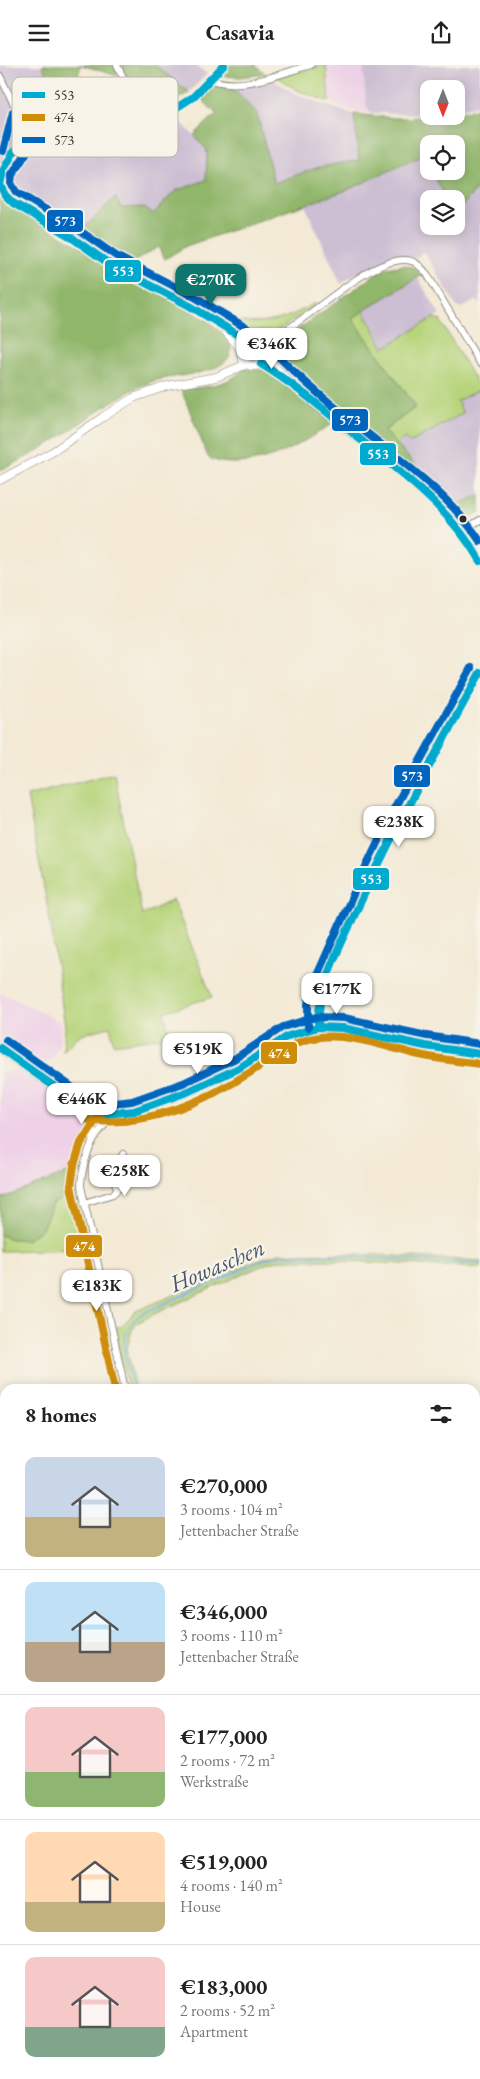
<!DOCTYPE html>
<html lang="en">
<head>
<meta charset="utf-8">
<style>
  :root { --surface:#fff; --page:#f2f2f2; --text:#222; --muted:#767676; --line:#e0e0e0; --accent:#0f766e }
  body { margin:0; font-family:"EB Garamond",serif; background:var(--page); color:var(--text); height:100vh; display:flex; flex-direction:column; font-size:19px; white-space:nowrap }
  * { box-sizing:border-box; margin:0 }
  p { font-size:16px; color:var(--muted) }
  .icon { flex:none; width:28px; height:28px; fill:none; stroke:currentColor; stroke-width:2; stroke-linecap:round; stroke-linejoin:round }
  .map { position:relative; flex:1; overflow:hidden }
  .panel { position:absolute; left:0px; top:1319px; width:480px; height:696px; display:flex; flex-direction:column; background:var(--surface); border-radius:15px 15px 0 0; box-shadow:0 2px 12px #0003 }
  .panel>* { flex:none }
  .needle { width:32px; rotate:180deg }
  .fabs { position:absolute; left:420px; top:15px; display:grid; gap:10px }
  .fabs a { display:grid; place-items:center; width:45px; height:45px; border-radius:10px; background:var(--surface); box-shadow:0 2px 12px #0003; font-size:25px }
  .price { position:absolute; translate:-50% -42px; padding:0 11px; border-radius:10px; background:#fff; color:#222; font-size:16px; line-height:32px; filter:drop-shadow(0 1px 2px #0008) }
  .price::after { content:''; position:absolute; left:50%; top:30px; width:15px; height:11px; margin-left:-8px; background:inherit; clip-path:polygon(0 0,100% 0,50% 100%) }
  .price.selected { background:var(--accent); color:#fff }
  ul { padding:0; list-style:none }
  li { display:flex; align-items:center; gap:15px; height:125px; padding:0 25px }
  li+li { border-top:1px solid var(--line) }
  li span { display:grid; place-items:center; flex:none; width:140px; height:100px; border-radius:10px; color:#555 }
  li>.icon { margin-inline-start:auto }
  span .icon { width:60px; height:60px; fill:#fffc; stroke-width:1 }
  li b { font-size:21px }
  h2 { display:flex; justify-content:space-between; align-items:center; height:60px; padding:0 25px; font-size:21px }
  header { display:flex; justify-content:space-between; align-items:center; height:65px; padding:0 25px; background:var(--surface); font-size:22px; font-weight:700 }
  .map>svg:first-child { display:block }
</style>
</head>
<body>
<header><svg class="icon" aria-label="menu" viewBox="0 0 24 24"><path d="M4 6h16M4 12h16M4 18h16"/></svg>Casavia<svg class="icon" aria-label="share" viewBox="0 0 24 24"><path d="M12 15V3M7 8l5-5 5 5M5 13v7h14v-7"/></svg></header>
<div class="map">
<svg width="480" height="2014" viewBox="0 0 480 2014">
  <rect width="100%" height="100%" fill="#f7f3e8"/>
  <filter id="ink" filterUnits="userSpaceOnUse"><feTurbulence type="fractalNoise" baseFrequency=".02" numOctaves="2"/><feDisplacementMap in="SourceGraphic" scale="10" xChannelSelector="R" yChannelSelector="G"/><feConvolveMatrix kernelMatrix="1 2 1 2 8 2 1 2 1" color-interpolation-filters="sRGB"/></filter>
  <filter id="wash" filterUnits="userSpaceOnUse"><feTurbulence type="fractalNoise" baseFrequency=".0096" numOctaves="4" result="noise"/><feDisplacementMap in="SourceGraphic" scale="20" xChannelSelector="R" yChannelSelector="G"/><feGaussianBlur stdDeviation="1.12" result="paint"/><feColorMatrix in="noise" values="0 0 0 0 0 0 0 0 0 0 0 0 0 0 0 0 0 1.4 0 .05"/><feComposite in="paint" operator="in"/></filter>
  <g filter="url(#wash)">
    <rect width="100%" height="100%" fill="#f3e9d4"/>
    <path fill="#eed0e7" d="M326 0H363L366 39 370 48 354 46 329 37Z
      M0 927 59 956 61 963 60 979 54 990 38 1007 0 979Z
      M17 1005 38 1016 83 1050 87 1057 89 1073 80 1103 0 1134V1008Z"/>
    <path fill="#ccbed3" d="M0 0H42L66 54 172 47 207 85 206 115 175 126 153 150 143 142 121 143 115 133 84 163 79 160 74 166 16 132 12 142 0 130Z
      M155 0H195L207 9 189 27Z
      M363 0H480V40L456 44V24H429V49L370 48 366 39Z
      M271 14 297 29 334 43 354 49 359 95 319 102 274 118 257 48 231 21H243Z
      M422 91 429 103V106H431L447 134H429V161H456V148L480 120V240L477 235 461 243 457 242 424 186 416 193 403 192 383 197 359 210 357 208 341 219 305 140 347 125Z
      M418 213 440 250 384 283 364 246Z
      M480 324V430L457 440 423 408 397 380 404 373 463 348 456 336Z"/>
    <path fill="#b6d47a" stroke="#708052" d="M326 0 329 37 297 25 276 12Z
      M314 238 315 240 273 269 271 267 243 266 221 251C253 264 285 257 314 238Z
      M364 246 384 283 433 253 440 255 480 324 457 336 463 348 410 378 404 373 397 380 384 366 416 342 352 253Z
      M114 708 142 850 173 835 212 932 164 947 170 971 114 979 110 962 81 969 63 986 65 962 51 861 27 731Z
      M52 1017 91 1036 118 1041C99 1054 68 1027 52 1017Z
      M79 1123 91 1184 0 1186V1170L12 1174 42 1164 52 1139Z
      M279 1188 361 1189 480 1196V1203L328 1195H281L268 1198 158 1247 137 1258 132 1265 127 1283 135 1324H128L115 1262H120L136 1246 251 1197Z
      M0 1781H5V2009L3 2014H0Z
      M49 2010H144L143 2014H49Z"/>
    <path fill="#90b66a" stroke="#5e704a" d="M42 0H114L118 11 81 0 77 16 112 25 124 22 128 31V40L85 42 64 46Z
      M121 0H155L189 27C173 39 158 41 138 39L136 29Z
      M227 0H255L266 9 241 12 217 11Z
      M208 20 231 21 257 48 274 118 319 102 359 95 354 49 395 53 456 51V48L480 43V120L456 148V134H447L431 106H456V79H429V102L422 91 347 125 186 181 165 194 158 182 130 199 125 198 74 166 79 160 84 163 115 132 121 143 143 142 153 149 175 126 206 115 207 85 194 70 216 49 198 30Z
      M0 130 12 142 208 256C217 264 238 278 229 292 215 312 172 309 151 317 120 328 96 348 69 366 47 381 24 394 0 406Z
      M404 200 415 203 422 210 352 253 416 342 384 366 423 408 457 440 480 430V447L466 454 461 453 374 373 277 293C277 286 281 283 282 276L373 211 387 203Z
      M245 304 264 305 335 357C303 377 274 398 235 398 225 398 216 397 208 392L181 324C197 323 213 322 229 315 235 313 239 307 245 304Z
      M80 1103 79 1123 52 1139 42 1164 26 1175 12 1174 0 1170V1134Z
      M5 2009V2010H49V2014H3Z"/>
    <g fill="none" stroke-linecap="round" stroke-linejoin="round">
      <path stroke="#78a7e2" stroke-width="2" d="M133 1324C127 1295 113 1268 143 1248L268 1193 280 1190 335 1191 480 1199
        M18 2014V2010"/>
    </g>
  </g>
  <g filter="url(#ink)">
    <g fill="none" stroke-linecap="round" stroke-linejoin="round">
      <defs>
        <path id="minor" d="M117 0 132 30 134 47
          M0 11 21 54 14 84
          M210 14C241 27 281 8 311 0
          M21 54 30 56 37 63
          M0 115C18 56 69 47 122 47 140 47 159 49 176 43 195 36 210 14 224 0
          M261 277C270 272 280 269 289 263 318 245 371 194 405 195 415 195 420 201 427 209L480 298
          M267 287 285 268
          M462 466 480 455
          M91 1045 94 1073
          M112 1049C108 1058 101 1063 96 1071 88 1082 81 1108 81 1121L125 1324
          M84 1138 113 1129 118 1124C110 1112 115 1100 123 1089
          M475 1667H480
          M0 1683 5 1682
          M146 2014 147 2010"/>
        <path id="tertiary" d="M0 115 2 125 13 138 68 170 111 200 190 241 248 276
          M226 267 241 284
          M241 288a13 13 0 1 1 26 0a13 13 0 1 1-26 0Z
          M266 293C310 340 365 377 413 419 440 443 464 464 480 496
          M0 415 54 386 103 352 133 333 167 321 216 312 247 299
          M318 962V941L324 918 369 818 401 752 480 608"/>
        <path id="secondary" d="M0 983 83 1042 106 1049 134 1046 187 1027 239 1003 288 971 318 962 343 963 425 981 480 989"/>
      </defs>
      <use href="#minor" stroke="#8f8a80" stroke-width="8"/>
      <use href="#tertiary" stroke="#8f8a80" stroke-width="9"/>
      <use href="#secondary" stroke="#8f8a80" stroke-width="11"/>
      <use href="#minor" stroke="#fff" stroke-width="6"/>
      <use href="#tertiary" stroke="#fff" stroke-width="8"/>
      <use href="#secondary" stroke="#fbe6c3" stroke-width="9"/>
      <defs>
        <path id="bus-1" d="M224 0 193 32 176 43 159 46 74 50 52 56 37 63 13 88 3 106 0 120 5 130 13 138 68 170 111 200 190 241 248 276
          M261 299C297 321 328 348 361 375 406 412 451 445 480 496
          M318 962C318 920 337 889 354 851 392 768 436 688 480 608
          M0 983 83 1042 106 1049 134 1046 187 1027 239 1003 288 971 318 962 343 963 425 981 480 989"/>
        <path id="bus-2" d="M103 1044 81 1078 74 1100 71 1121 115 1324
          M89 1055C145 1063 205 1036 251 1007 271 994 290 977 314 973 347 967 383 981 415 989 436 994 457 996 479 999"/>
        <path id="bus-3" d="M3 86 13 47C25 38 47 51 47 65L29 84 12 110 11 118 16 127 73 161 116 191 195 232 253 267
          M273 286C304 318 339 346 373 373 412 404 453 435 480 476
          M308 962V939L315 915 360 814 392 747 471 603
          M6 975 87 1033 107 1039 132 1036 183 1018 234 994 283 962 316 952 344 953 427 971 480 979"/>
      </defs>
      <use href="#bus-1" stroke="#f7f3e8" stroke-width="11"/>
      <use href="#bus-2" stroke="#f7f3e8" stroke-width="11"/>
      <use href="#bus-3" stroke="#f7f3e8" stroke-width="11"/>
      <use href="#bus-1" stroke="#00a9ce" stroke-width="8"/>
      <use href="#bus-2" stroke="#ce8d09" stroke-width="8"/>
      <use href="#bus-3" stroke="#0065bd" stroke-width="8"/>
    </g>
  </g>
  <circle fill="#2b2b2b" stroke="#f7f3e8" stroke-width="2" cx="463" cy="454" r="4.5"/>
  <g text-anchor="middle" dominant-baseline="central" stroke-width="5" stroke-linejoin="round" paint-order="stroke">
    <g font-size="24" font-style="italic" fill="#46566b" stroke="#f7f3e8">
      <text transform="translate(217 1200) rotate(-23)">Howaschen</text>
    </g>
  </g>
  <rect x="12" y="12" width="166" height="80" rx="8" fill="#f7f3e8" stroke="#bab7af" stroke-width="1"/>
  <rect x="22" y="27" width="23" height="6" fill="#00a9ce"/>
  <rect x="22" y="49" width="23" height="7" fill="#ce8d09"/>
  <rect x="22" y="72" width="23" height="6" fill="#0065bd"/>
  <g font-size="14" fill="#2b2b2b">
    <text x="54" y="35">553</text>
    <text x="54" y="57">474</text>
    <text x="54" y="80">573</text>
  </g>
  <g stroke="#f7f3e8" stroke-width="2">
    <rect x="46" y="144" width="38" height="24" rx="5" fill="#0065bd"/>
    <rect x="104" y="194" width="38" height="24" rx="5" fill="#00a9ce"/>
    <rect x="331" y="343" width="38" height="24" rx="5" fill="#0065bd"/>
    <rect x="359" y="377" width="38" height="24" rx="5" fill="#00a9ce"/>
    <rect x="393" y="699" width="38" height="24" rx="5" fill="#0065bd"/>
    <rect x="352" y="802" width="38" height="24" rx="5" fill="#00a9ce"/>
    <rect x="260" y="976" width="38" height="24" rx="5" fill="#ce8d09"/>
    <rect x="65" y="1169" width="38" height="24" rx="5" fill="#ce8d09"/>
  </g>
  <g font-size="14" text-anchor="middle" font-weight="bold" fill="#fff">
    <text x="65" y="161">573</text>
    <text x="123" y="211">553</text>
    <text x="350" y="360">573</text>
    <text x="378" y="394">553</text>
    <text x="412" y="716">573</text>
    <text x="371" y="819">553</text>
    <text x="279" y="993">474</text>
    <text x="84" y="1186">474</text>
  </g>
</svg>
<div class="fabs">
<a><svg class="needle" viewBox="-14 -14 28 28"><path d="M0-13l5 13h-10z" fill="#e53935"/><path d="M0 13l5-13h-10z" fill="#767676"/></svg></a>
<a><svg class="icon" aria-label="locate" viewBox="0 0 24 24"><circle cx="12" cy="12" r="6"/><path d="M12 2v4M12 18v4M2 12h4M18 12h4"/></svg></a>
<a><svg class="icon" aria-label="layers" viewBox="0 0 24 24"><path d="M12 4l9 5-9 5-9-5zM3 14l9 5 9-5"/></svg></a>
</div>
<b class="price selected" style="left:211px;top:241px">€270K</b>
<b class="price" style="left:272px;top:305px">€346K</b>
<b class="price" style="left:399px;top:783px">€238K</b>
<b class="price" style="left:337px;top:950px">€177K</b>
<b class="price" style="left:198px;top:1010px">€519K</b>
<b class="price" style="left:82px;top:1060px">€446K</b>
<b class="price" style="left:125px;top:1132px">€258K</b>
<b class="price" style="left:97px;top:1247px">€183K</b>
<section class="panel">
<h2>8 homes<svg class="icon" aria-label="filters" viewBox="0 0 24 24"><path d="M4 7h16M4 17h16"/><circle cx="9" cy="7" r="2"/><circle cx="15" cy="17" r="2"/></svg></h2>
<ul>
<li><span style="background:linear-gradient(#c9d6e8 60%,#c2b280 0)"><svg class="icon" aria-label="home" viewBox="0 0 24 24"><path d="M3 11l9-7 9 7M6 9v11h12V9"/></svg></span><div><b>€270,000</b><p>3 rooms · 104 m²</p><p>Jettenbacher Straße</p></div></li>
<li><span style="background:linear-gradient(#bfe0f5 60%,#b9a48a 0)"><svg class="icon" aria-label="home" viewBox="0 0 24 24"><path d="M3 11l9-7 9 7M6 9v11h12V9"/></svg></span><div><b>€346,000</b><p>3 rooms · 110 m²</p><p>Jettenbacher Straße</p></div></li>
<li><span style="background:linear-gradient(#f6c9c9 65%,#8fb573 0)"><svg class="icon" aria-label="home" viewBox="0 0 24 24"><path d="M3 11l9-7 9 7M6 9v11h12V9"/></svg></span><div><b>€177,000</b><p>2 rooms · 72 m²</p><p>Werkstraße</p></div></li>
<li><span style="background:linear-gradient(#ffd9b3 70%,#c2b280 0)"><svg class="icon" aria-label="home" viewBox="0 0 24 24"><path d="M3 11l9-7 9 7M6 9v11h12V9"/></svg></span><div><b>€519,000</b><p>4 rooms · 140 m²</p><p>House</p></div></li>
<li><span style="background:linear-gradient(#f6c9c9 70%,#7fa58c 0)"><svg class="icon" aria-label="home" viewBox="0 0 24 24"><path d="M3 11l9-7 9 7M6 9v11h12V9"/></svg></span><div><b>€183,000</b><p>2 rooms · 52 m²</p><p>Apartment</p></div></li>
</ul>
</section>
</div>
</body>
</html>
